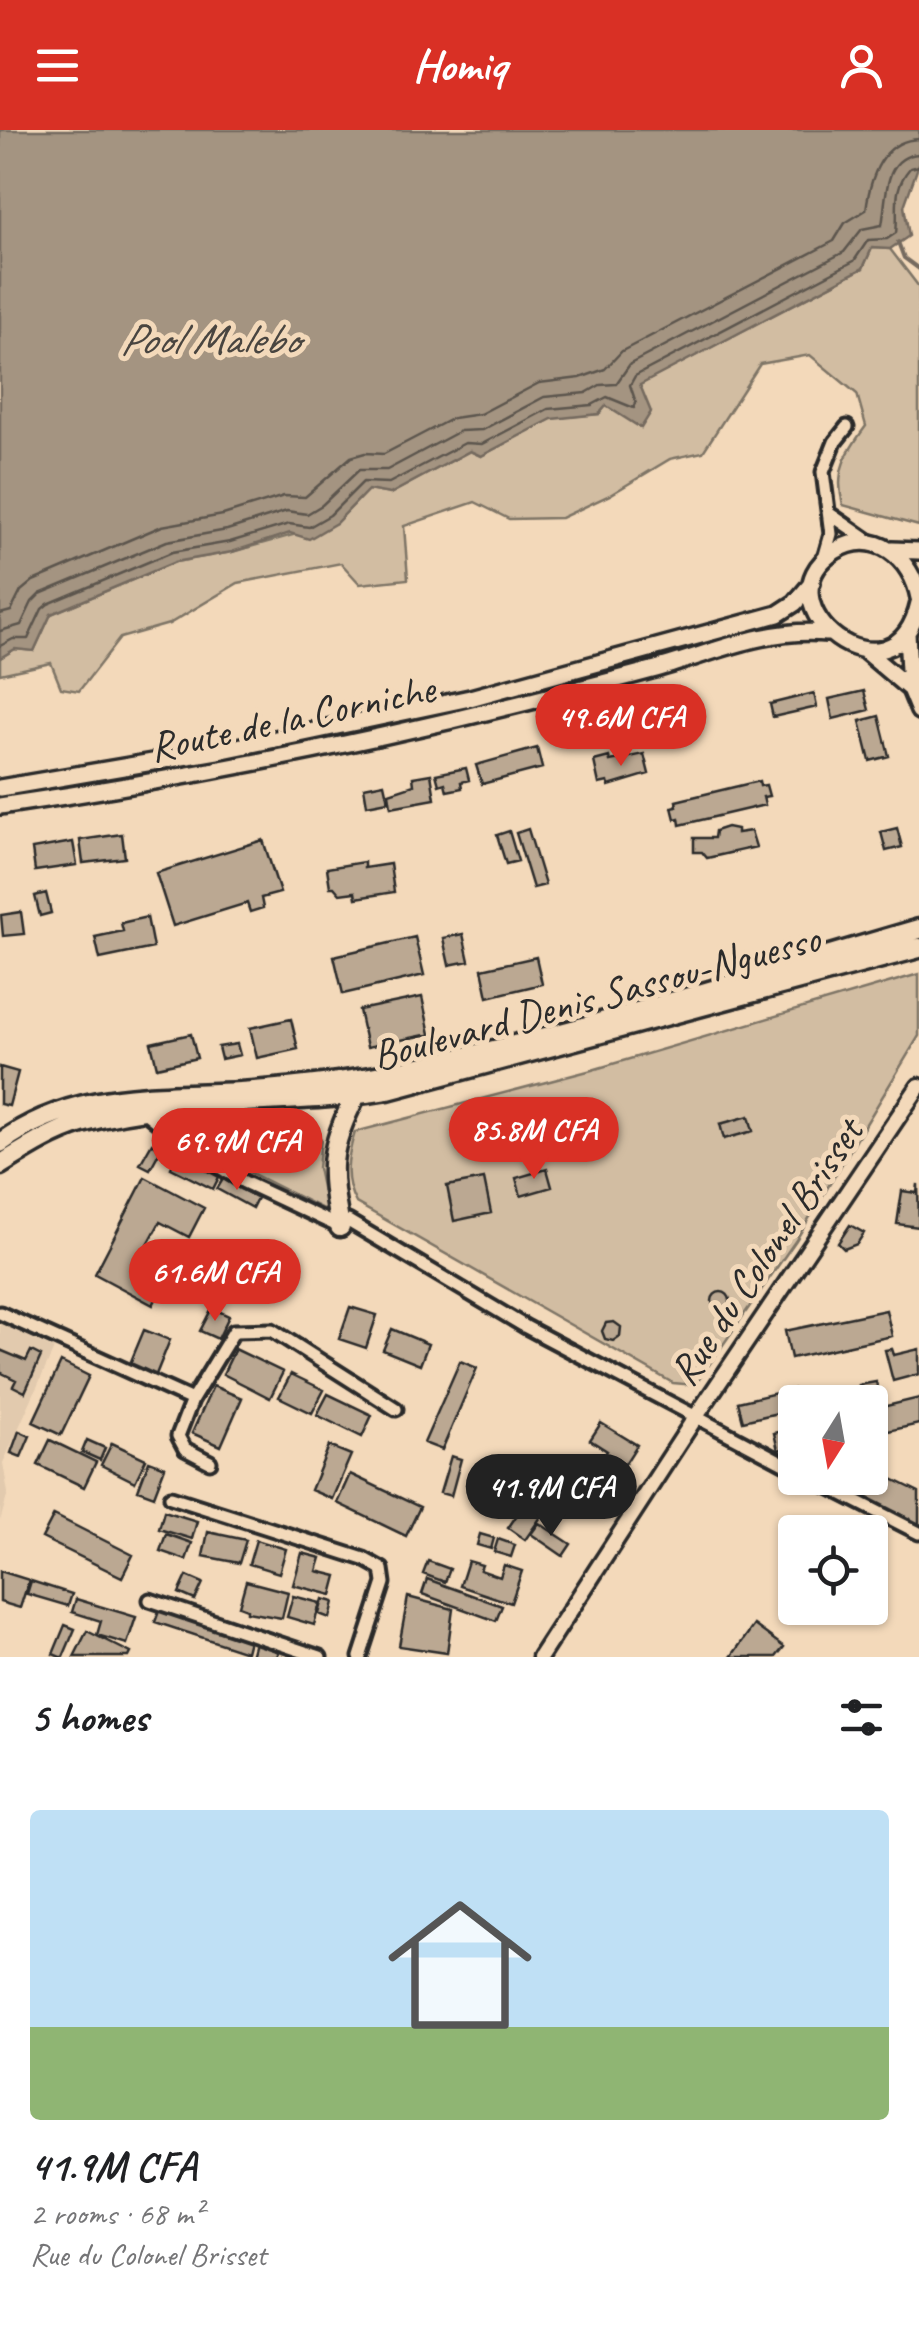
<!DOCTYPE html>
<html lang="en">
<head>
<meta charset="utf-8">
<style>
  :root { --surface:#fff; --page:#f6f6f6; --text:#202124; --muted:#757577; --accent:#d93025 }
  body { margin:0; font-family:Caveat,sans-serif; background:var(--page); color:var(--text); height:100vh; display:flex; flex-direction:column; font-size:38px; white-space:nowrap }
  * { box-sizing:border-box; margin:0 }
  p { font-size:32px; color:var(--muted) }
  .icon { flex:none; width:55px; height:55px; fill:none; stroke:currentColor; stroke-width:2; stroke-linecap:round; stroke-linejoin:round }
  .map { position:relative; height:1527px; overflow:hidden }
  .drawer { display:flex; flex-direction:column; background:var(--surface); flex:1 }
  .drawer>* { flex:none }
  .needle { width:65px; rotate:191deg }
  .buttons { position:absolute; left:778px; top:1255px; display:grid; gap:20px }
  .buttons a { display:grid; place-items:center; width:110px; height:110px; border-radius:10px; background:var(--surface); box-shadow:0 2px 8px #0004; font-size:50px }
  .price { position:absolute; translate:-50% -85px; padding:0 22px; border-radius:35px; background:var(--accent); color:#fff; font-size:32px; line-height:65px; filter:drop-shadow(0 2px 5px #0008) }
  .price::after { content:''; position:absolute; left:50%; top:60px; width:30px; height:22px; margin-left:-15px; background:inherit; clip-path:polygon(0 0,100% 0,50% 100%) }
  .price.on { background:#222; color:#fff }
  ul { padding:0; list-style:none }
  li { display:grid; align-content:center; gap:20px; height:530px; padding:0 30px }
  li span { display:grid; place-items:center; height:310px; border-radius:10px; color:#555 }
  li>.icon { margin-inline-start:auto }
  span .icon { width:180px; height:180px; fill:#fffc; stroke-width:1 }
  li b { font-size:42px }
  h2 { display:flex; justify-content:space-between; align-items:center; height:120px; padding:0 30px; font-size:42px }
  header { display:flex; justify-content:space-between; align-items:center; height:130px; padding:0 30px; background:var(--accent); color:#fff; font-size:45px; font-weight:600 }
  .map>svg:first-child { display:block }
</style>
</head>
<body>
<header><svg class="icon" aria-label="menu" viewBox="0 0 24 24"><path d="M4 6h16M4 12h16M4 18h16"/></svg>Homiq<svg class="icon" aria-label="person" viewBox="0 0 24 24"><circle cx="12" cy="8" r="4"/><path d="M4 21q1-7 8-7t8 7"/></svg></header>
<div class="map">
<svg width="919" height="1527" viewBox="0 0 919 1527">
  <rect width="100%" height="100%" fill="#f3d9ba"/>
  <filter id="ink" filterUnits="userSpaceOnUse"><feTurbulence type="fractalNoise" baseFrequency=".01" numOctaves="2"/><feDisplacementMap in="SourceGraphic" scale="20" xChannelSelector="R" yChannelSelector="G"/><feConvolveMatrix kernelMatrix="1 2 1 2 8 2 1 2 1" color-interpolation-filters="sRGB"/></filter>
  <g filter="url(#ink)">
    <path fill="#e2caae" d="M0 1193 54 1219 3 1333 8 1363 0 1391Z"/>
    <path fill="#d2bda2" stroke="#7e7466" stroke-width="2.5" d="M872 118 890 119 919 157V396L843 375C834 341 846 323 866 296L857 264 810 225 760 234 703 322 670 329 610 365 561 388 509 389 475 372 404 396 408 449 360 454 341 433 238 453 169 494 120 508 79 561 61 558 51 533 0 544V528L15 519 34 521 51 484 175 432 232 422 336 393 368 360 390 364 470 321 481 326 552 288 599 284 606 276 639 255 863 138Z
      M919 844V906L796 1110 695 1255 673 1253 356 1073C343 1050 347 1027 355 1002L592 940Z
      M183 1009 254 1019 321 1009 318 1038 327 1081Z"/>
    <path fill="#a49481" stroke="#746a5f" stroke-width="2.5" d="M0 0H919V34L904 76 909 106 890 119 872 118 863 138 640 255 651 282 641 298 606 276 599 284 552 289 481 326 470 321 390 364 368 360 336 393 309 409 290 403 232 422 175 432 51 484 34 521 15 519 0 528Z"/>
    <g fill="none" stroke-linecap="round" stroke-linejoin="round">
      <path stroke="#5b554d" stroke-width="2.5" d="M0 484 11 481 21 461 33 451 162 396 223 385 284 366 305 367 351 327 365 323 384 324 453 288 480 284 539 253 580 248 605 239 622 221 834 111 845 93 866 80C870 48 882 10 919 9
        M0 501 21 495 32 472 40 464 167 411 227 400 287 381 307 384 322 375 359 340H387L460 301 482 300 544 267 586 263 600 255 616 254 630 234 844 122 862 99 882 95C887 70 882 26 919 24
        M0 516 13 509H28L42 479 48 474 172 422 230 412 289 394 309 397 330 385 363 352 389 353 465 313 482 314 548 279 592 275 607 267 634 278 636 273 630 255 635 246 854 131 868 110 887 109 896 103C899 79 891 60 910 38L919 36"/>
      <path stroke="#746a5f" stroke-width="4" d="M898 112 904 128 919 139"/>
    </g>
    <path fill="#bba892" stroke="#2b2b2b" stroke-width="2.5" d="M864 561 869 580 833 589 829 569Z
      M814 563 817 577 773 587 770 574Z
      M879 586 889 626 870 631 860 591Z
      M537 618 542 638 482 654 476 635Z
      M644 624 649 644 609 656 608 652 599 654 594 631 609 627 610 631Z
      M466 638 469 650 461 652 462 658 447 661 445 653 439 655 436 644Z
      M431 644 435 669 391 677 389 663 414 655 413 647Z
      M759 651 760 656 766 655 769 666 763 667 765 675 680 695 679 688 675 689 672 677 677 676 676 671Z
      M384 653 388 671 367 675 364 657Z
      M727 697 737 699V703L751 701 756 717 707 728 702 722H694V708H714L715 701Z
      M897 698 902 717 886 721 881 702Z
      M528 699 545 755 533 758 516 703Z
      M509 701 518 731 506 734 497 705Z
      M122 704 125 728 83 733 80 710Z
      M263 710 280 763 261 768 263 778 250 782 247 773 173 796 156 743Z
      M73 712 77 735 35 741 32 719Z
      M364 732V738L390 734 394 762 356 768 355 762 340 764 334 757H330L327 738Z
      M46 763 51 783 40 786 35 766Z
      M21 782 24 804 3 806 1 785Z
      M147 787 153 818 100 829 95 807 123 801 121 793Z
      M463 804 469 831 449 835 443 808Z
      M415 807 424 845 343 864 334 826Z
      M536 827 542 854 488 867 482 839Z
      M422 867 430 904 367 917 359 880Z
      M291 889 298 919 257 928 250 898Z
      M191 904 197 928 157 937 151 913Z
      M237 914 240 925 221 929 218 917Z
      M0 937 18 942 9 976 0 974Z
      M749 986 753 1001 724 1009 720 994Z
      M160 1006 175 1014 171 1022 156 1014Z
      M152 1013 161 1019 150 1039 140 1034Z
      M177 1025 219 1047 213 1059 171 1038Z
      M547 1039 552 1057 521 1066 516 1048Z
      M145 1047 204 1078 189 1107 160 1092 139 1131 168 1146 153 1175 95 1144Z
      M223 1049 257 1068 252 1078 217 1059Z
      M484 1049 491 1083 454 1091 447 1056Z
      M918 1054 919 1097 897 1094 902 1061 917 1063Z
      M850 1095 864 1103 857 1114 844 1119 838 1113Z
      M712 1171a9 9 0 1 1 18 0a9 9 0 1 1-18 0Z
      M350 1177 377 1185 366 1218 339 1209Z
      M212 1178 229 1186 218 1209 200 1201Z
      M886 1180 892 1206 791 1228 785 1201Z
      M614 1192 621 1197 620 1206 613 1211 605 1209 602 1201 606 1193Z
      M392 1199 428 1214 420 1235 383 1220Z
      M144 1200 170 1210 155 1247 129 1236Z
      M235 1219 283 1242 270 1268 223 1244Z
      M892 1219 894 1225 919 1219V1244L893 1251 885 1220Z
      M0 1220 26 1231 31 1221 41 1226 25 1262 13 1256 16 1250 0 1242Z
      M460 1231 477 1238 442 1320 424 1313Z
      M61 1232 89 1246 61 1305 33 1292Z
      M291 1244 324 1260 312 1283 279 1267Z
      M876 1252 879 1264 862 1268 859 1255Z
      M213 1256 242 1268 221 1316 192 1303Z
      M793 1259 795 1279 743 1291 738 1272Z
      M328 1264 372 1285 362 1307 317 1285Z
      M919 1268V1294L871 1305 870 1280Z
      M601 1293 637 1315 595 1381 577 1369 565 1388 548 1377 572 1339 589 1350 607 1321 590 1310Z
      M795 1298V1316L778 1320 774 1303Z
      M19 1301 30 1306 21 1327 11 1323Z
      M50 1310 96 1332 84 1357 38 1335Z
      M87 1310 105 1318 100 1330 82 1322Z
      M112 1313 146 1329 135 1352 101 1335Z
      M329 1316 351 1325 332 1369 311 1360Z
      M451 1326 461 1329 451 1366 440 1363Z
      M149 1331 165 1337 154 1366 138 1360Z
      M874 1340 919 1362V1396L861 1367Z
      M350 1344 420 1377 406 1406 337 1373Z
      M834 1348H860L861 1353 845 1357 843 1350 835 1352Z
      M536 1355 547 1361 539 1374 528 1368Z
      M528 1369 545 1381 525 1410 508 1398Z
      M164 1381 197 1391 192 1409 159 1399Z
      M54 1385 133 1425 122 1447 42 1408Z
      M539 1393 571 1414 563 1426 531 1404Z
      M208 1402 246 1410 239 1433 203 1426Z
      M166 1404 192 1413 186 1430 160 1421Z
      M480 1404 494 1408 491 1419 477 1415Z
      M498 1409 515 1415 511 1427 494 1422Z
      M256 1410 286 1419 279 1443 249 1434Z
      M302 1423 321 1428 317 1441 337 1446 332 1465 293 1455Z
      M428 1431 450 1439 445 1452 423 1444Z
      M468 1431 482 1435 480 1440 500 1447 504 1435 522 1441 511 1473 460 1456Z
      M0 1441 29 1450 20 1478 0 1472Z
      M187 1446 203 1453 195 1470 179 1463Z
      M427 1449 502 1476 496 1491 422 1464Z
      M31 1451 72 1464 68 1476 27 1464Z
      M246 1451 288 1462 282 1488 247 1482V1479L239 1476Z
      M293 1466 320 1473 314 1495 287 1487Z
      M408 1467 453 1479 447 1523 399 1516Z
      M76 1469 136 1487 127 1514 97 1505 101 1491 72 1482Z
      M323 1469 334 1472 330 1488 319 1484Z
      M159 1481 249 1510 246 1522 155 1492Z
      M65 1495 75 1499 63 1527H60L53 1524Z
      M754 1495 784 1517 776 1527H731Z
      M87 1501 131 1523 129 1527H74Z
      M255 1512 280 1518 277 1527H251Z"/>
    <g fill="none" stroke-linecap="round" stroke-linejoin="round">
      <defs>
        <path id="minor" d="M830 384 872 413
          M823 432 831 404 823 342 835 312 847 297
          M143 981 193 1021 244 1052 340 1097 348 1091 526 1197 795 1339
          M0 1183 192 1270
          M210 1332 185 1319 178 1306 192 1270 234 1201 272 1200 396 1279
          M811 1348 919 1403
          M171 1367 364 1429 382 1439 384 1453 360 1527
          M150 1470 320 1527"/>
        <path id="tertiary" d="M540 1527 695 1288 919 956"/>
        <path id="secondary" d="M892 420 919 421
          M919 468C912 429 875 396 835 421 754 474 894 583 919 473
          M907 503 910 559 919 581
          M865 521 910 559
          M0 658 223 620 470 568 778 484 795 473 812 453
          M0 676C176 650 346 617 519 574 563 563 608 552 652 540 710 524 766 497 827 503"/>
        <path id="primary" d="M0 1013C74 959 154 967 240 962 296 958 352 952 406 940 579 904 749 848 919 799
          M0 1035C26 1019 52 1002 82 993 179 965 288 977 388 960L919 818
          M340 1097C329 1039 328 1019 356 965"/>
      </defs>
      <use href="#minor" stroke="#2b2b2b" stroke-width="19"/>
      <use href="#tertiary" stroke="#2b2b2b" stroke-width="21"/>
      <use href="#secondary" stroke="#2b2b2b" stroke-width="22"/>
      <use href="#primary" stroke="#2b2b2b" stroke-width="25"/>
      <use href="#minor" stroke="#f3d9ba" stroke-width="11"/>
      <use href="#tertiary" stroke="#f3d9ba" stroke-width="14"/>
      <use href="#secondary" stroke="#f3d9ba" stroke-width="15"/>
      <use href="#primary" stroke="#f3d9ba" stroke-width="18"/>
    </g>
  </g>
  <g text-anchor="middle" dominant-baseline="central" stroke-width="10" stroke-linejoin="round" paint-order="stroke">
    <g font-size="42" fill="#2b2b2b" stroke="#f3d9ba">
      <text transform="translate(292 588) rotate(-12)">Route de la Corniche</text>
      <text transform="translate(596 867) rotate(-15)">Boulevard Denis Sassou-Nguesso</text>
      <text transform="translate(766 1122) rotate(-56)">Rue du Colonel Brisset</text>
    </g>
    <g font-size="45" font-style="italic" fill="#494540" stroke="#f3d9ba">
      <text x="209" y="209">Pool Malebo</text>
    </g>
  </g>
</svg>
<div class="buttons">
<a><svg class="needle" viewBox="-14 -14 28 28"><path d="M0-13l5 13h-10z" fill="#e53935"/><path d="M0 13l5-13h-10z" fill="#757577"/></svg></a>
<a><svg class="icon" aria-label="locate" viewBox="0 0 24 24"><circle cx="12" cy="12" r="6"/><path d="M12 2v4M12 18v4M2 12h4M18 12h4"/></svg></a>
</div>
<b class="price" style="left:621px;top:639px">49.6M CFA</b>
<b class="price" style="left:534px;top:1052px">85.8M CFA</b>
<b class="price" style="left:237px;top:1063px">69.9M CFA</b>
<b class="price" style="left:215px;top:1194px">61.6M CFA</b>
<b class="price on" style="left:551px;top:1409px">41.9M CFA</b>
</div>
<section class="drawer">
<h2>5 homes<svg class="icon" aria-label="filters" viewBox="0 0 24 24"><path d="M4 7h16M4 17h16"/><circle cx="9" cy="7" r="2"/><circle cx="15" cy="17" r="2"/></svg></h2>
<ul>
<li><span style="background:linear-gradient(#bfe0f5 70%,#8fb573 0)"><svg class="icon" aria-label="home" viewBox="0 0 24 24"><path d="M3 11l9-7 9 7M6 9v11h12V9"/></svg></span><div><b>41.9M CFA</b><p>2 rooms · 68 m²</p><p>Rue du Colonel Brisset</p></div></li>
</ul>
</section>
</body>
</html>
